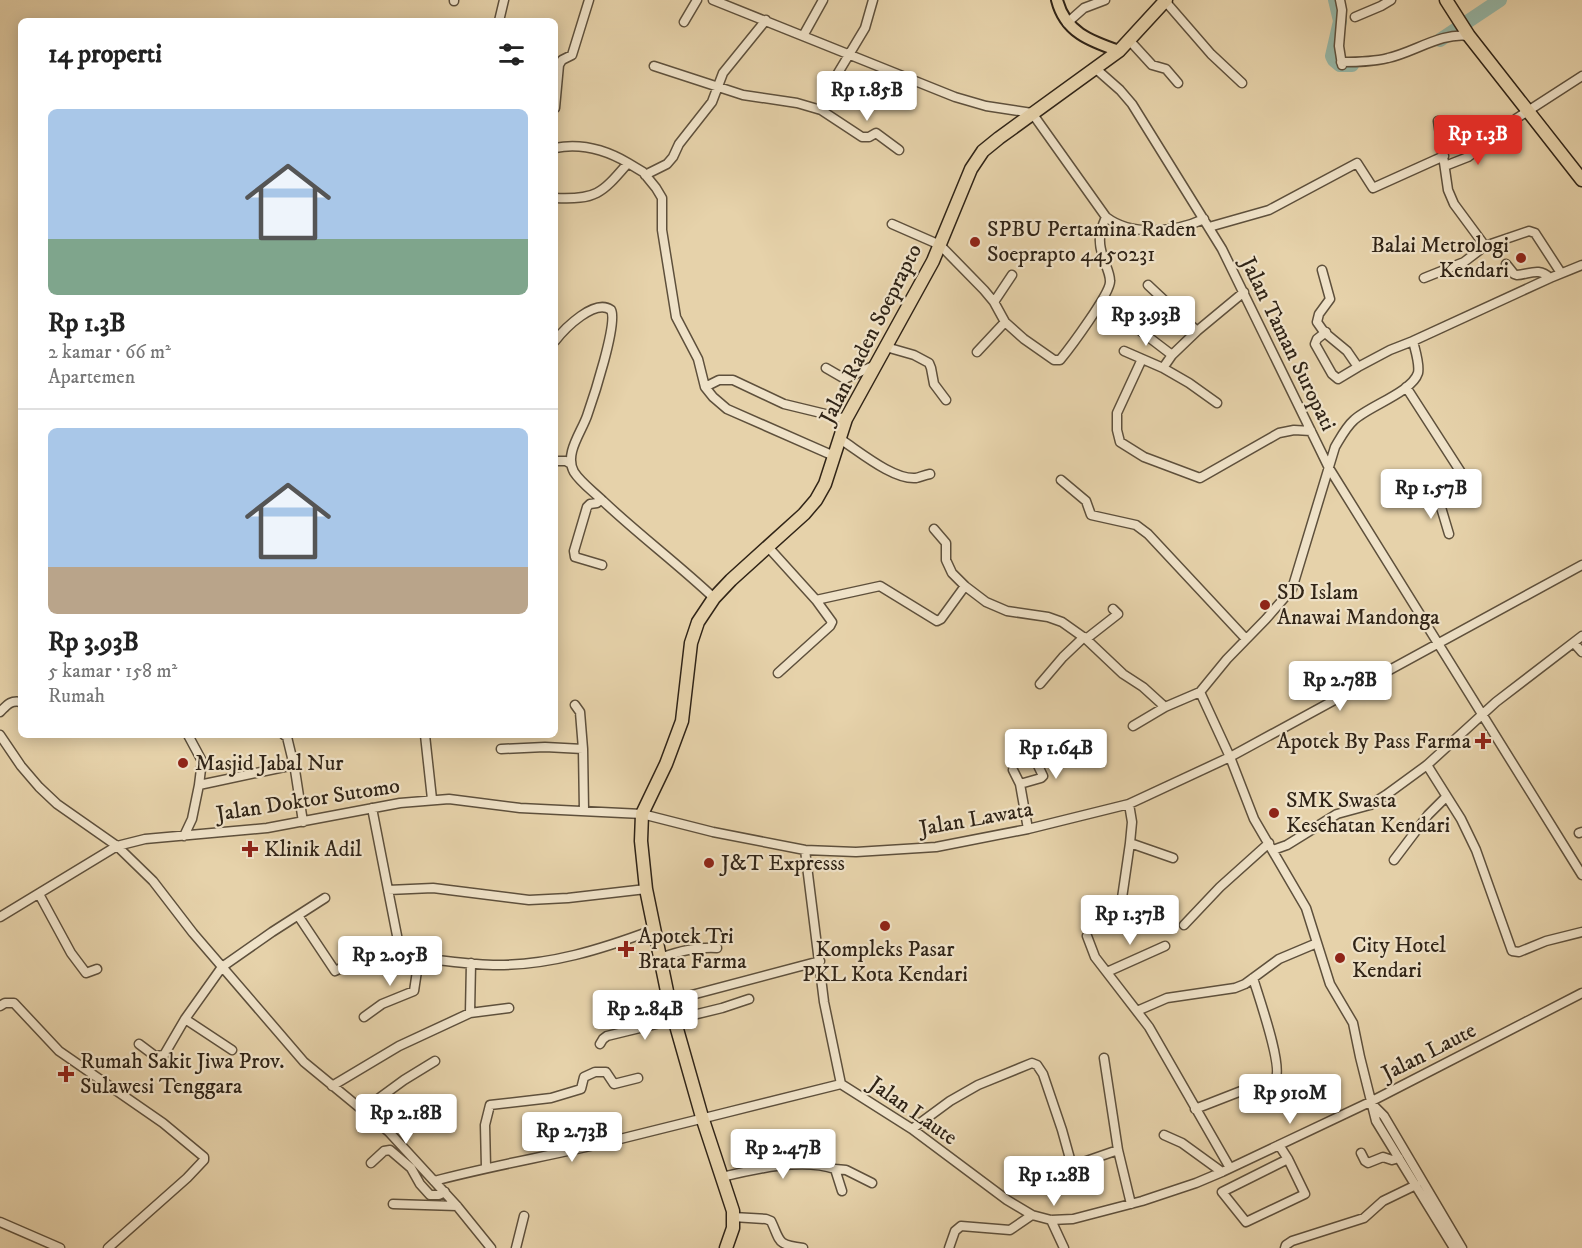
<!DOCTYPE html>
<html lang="id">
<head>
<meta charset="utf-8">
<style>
  :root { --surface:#fff; --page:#f6f6f6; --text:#222; --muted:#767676; --line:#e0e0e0; --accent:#d93025 }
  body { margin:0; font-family:"IM FELL DW Pica",serif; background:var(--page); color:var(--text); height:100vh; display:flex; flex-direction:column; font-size:22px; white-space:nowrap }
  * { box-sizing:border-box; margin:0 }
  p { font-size:20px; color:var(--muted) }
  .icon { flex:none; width:33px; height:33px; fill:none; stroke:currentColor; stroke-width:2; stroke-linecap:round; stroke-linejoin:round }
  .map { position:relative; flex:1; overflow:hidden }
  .side { position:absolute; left:18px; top:18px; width:540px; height:720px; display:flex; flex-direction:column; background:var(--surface); border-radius:9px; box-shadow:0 3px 15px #0003 }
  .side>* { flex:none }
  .price { position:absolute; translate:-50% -51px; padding:0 14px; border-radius:6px; background:#fff; color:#222; font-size:20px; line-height:39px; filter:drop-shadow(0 2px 3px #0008) }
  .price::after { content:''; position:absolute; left:50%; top:36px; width:18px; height:14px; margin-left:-9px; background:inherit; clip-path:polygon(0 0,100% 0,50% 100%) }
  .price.on { background:var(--accent); color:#fff }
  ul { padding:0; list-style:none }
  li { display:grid; align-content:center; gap:12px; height:318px; padding:0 30px }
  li+li { border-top:2px solid var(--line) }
  li span { display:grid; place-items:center; height:186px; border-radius:9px; color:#555 }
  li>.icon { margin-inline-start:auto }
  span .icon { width:108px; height:108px; fill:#fffc; stroke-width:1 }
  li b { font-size:26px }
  h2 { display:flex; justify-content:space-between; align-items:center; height:72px; padding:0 30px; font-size:26px }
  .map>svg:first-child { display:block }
</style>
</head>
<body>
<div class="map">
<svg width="1582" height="1248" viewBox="0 0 1582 1248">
  <rect width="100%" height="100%" fill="#e6d2aa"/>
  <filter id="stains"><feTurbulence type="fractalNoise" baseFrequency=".00333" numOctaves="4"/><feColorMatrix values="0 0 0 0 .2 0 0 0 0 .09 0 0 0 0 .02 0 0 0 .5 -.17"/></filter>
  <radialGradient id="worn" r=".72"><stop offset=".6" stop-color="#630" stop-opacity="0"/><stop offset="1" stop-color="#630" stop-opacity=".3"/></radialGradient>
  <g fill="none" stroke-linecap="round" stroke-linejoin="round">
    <path stroke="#96b8a8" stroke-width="14" d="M1335 0 1340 21 1332 56 1334 60 1340 65H1352
      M1440 40 1500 0"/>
    <defs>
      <path id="minor" d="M713 0 955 97 986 106 1032 113 1106 217C1132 237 1176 232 1204 219
        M1340 0 1342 10 1339 46 1342 65
        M454 1V0
        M1165 1 1211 54 1242 83
        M1355 17 1381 6 1391 0
        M499 21 504 0
        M684 22 697 0
        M1067 23 1084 8 1105 0
        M803 36 823 0
        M1130 41 1152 65 1166 69 1178 83
        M1341 62C1357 62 1373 62 1388 58 1415 52 1441 32 1469 36
        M654 66 743 95 797 103 821 110 862 137H869L876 133 899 150
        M1095 68 1120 90 1132 104 1222 249 1329 468 1582 875
        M555 108 559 65 562 60 572 55 589 0
        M821 110 828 97 835 78 865 28 873 0
        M1438 121 1448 190 1454 204 1485 246
        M555 148C581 143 606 150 628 163
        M1445 166 1468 157 1517 118 1582 76
        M645 175 667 164 673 157 679 144 712 102 723 73 766 20
        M555 198C597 200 602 193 628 163L643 172 656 188 662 198V230L676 317 698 359 705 387 713 397 727 409 834 456
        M892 224 940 245 984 290 994 302 1012 275
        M1209 227 1269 210 1357 163 1373 188 1444 156
        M1506 264 1514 274 1517 275C1530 274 1539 267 1550 278
        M1322 270 1330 299 1319 314 1317 322 1324 332 1347 351 1358 367 1390 350 1413 341
        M1424 278 1464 262 1485 246 1529 231 1535 233 1561 273
        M1148 285 1197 331
        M994 302 1005 322 1024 339 1054 360H1060C1069 349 1111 293 1110 281 1110 275 1107 268 1105 263 1098 244 1098 235 1106 217
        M1138 329 1172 355 1197 331 1244 292
        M1326 332 1317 339 1315 344 1332 374 1338 379 1358 367
        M555 341C565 328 595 298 611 310 618 323 593 399 587 416 581 433 564 454 574 472 581 483 594 492 603 501 639 535 678 564 714 598
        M886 347 914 355 929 363 931 368 934 384 946 400
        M1124 351 1163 368 1172 355
        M977 352 1005 322
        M1142 359 1117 413V430L1120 442 1144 457 1200 478 1279 433 1294 430 1311 431
        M826 368 845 379 875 365
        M1163 368 1189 383 1217 403
        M705 387 719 380H733L784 404 846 419
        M1406 387 1462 474C1457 484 1442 483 1437 494L1449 534
        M840 439C859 451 893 480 916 478 920 477 925 475 930 474
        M555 461H566L571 464
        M1061 480 1086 501 1091 515 1136 525 1148 534 1246 639
        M601 499 597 503 590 504 587 507 574 551 575 557 602 565
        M934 529 946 543V560L952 573 965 586
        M769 548 816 600 880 586 937 621 941 619 965 586 986 602 1007 611 1048 617 1062 622 1086 639 1123 674 1143 687 1165 707 1200 692
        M1086 639 1118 614 1113 609
        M1574 643 1582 652
        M778 673 830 626 832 622 816 600
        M1040 684 1063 657 1084 637
        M575 705 580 712 583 749
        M0 712C7 705 10 700 21 702
        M1133 726 1165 707
        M0 735 21 766 39 787 57 804 117 846 153 881 193 933 304 1062 389 1132 457 1206 491 1248
        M188 735 202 761 199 785
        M284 735 287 737 295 770 303 822
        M425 735 432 799
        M501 749 545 747 583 749 584 810
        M1427 765 1461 819 1476 850 1512 951 1519 952 1546 941 1582 932
        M1013 770 1020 784 1028 829
        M1020 784 1041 778 1043 776 1032 753
        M1129 804 1132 822 1130 843 1173 858
        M372 808 401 956
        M1579 833 1582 832
        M184 836 192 819 199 785 294 765
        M805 850 824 1002 841 1084
        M1273 850 1287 845 1337 814 1370 805 1386 795 1427 765 1496 702 1582 636
        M1394 860 1428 815 1446 797
        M388 890 433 888 529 900 568 898 646 889
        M39 894 71 953 86 973 97 969
        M1122 898 1130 843
        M0 917 117 846 145 839 267 828 400 803 449 799 520 808 642 814 713 832 805 850 856 852 936 847 1028 829 1129 804 1230 757 1582 565
        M299 917 335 971 363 957 374 955C414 955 453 964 493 965 549 966 602 949 653 930
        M1184 925 1220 887 1269 843
        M1087 936 1095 957 1149 1027 1230 1168
        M660 958C680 951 696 947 717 948
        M1107 972 1165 946
        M669 1001 820 961
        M0 1006 5 1003H14L59 1051 163 1123 204 1157V1160L187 1178 108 1248
        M1137 1011 1167 998 1235 988 1245 984 1279 959 1317 943
        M470 1013 471 963
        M364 1017 382 1004 414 991 419 958
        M185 1019 232 1050
        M139 1044 155 1056 164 1055 185 1019 222 967 272 932 325 898
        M600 1044 603 1039 607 1036 722 1008 749 999
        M1104 1058 1118 1150
        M332 1086 399 1046 470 1013 509 1008
        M1371 1103 1384 1116 1462 1248
        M1195 1109 1249 1088 1275 1080C1284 1068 1258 995 1253 978
        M363 1110 404 1080 435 1061
        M912 1129 950 1101 978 1085 1032 1063 1037 1065 1043 1074 1062 1130 1072 1166 1118 1150 1131 1204
        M1164 1135 1182 1143 1222 1172
        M1279 1145 1288 1159 1222 1192 1246 1222 1305 1194 1288 1159
        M1361 1153 1365 1161 1368 1163 1383 1157 1392 1160 1399 1158
        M371 1163 384 1151 390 1150 411 1168 420 1184 430 1195H439L445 1192
        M486 1167 485 1125 490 1105 551 1098 581 1089 584 1077 595 1072H606L614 1084 638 1078
        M835 1169 846 1170 872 1183
        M722 1177C755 1169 802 1158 835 1169L842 1191
        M434 1181C494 1165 555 1155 616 1140 691 1122 766 1102 841 1084L912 1129 1007 1200 1032 1215 1051 1220 1073 1219 1142 1201 1196 1183 1222 1172 1370 1102 1582 993
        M393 1204 457 1206
        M733 1217 766 1219 771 1221C781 1242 776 1244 803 1248
        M1051 1220 1064 1248
        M0 1222 60 1248
        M516 1248 524 1216
        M949 1248 955 1231 961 1226 1010 1230 1032 1215
        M1285 1248 1286 1245 1292 1241 1364 1218 1383 1201 1416 1185
        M1454 1248 1376 1121 1360 1057 1353 1023 1330 984 1306 908 1254 819 1230 757 1200 692 1227 659 1266 619 1292 589 1335 447C1341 437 1346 427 1354 420 1369 406 1412 392 1418 373 1420 364 1415 350 1413 341L1550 278 1582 265"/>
      <path id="major" d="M1057 0C1065 32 1090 41 1119 51"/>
      <path id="highway" d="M1446 0 1469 36 1582 180
        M726 1248 733 1228V1211L702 1117 669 1001 646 889 641 841 642 814 666 764 682 721 691 643 698 622 714 598 731 580 804 514 816 500 825 484 846 419 933 261 971 169 983 151 999 138 1119 51 1166 0"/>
    </defs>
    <use href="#minor" stroke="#5e503c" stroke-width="11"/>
    <use href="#major" stroke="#302417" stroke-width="14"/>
    <use href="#highway" stroke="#302417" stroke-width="15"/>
    <use href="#minor" stroke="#efe2c8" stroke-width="8"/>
    <use href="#major" stroke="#e6d2aa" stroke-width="10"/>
    <use href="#highway" stroke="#e6d2aa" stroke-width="12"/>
  </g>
  <g fill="#8f2418" stroke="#efe2c8" stroke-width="2">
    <circle cx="975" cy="242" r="6"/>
    <circle cx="1521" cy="258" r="6"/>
    <circle cx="1265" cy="605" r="6"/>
    <path d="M1480 732h6v6h6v6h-6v6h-6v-6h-6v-6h6z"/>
    <circle cx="183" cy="763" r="6"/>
    <circle cx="1274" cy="813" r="6"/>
    <path d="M247 840h6v6h6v6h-6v6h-6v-6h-6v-6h6z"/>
    <circle cx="709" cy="863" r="6"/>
    <circle cx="885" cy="926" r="6"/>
    <path d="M623 940h6v6h6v6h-6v6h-6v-6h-6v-6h6z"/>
    <circle cx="1340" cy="958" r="6"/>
    <path d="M63 1065h6v6h6v6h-6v6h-6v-6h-6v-6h6z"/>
  </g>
  <g text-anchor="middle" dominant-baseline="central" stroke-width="4.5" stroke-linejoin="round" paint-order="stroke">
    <g font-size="22" fill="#302417" stroke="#efe2c8" text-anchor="start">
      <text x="987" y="229">SPBU Pertamina Raden<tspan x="987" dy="25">Soeprapto 4450231</tspan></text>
      <text x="1509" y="245" text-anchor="end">Balai Metrologi<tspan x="1509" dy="25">Kendari</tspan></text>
      <text x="1277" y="592">SD Islam<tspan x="1277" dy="25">Anawai Mandonga</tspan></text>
      <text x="1471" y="741" text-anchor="end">Apotek By Pass Farma</text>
      <text x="195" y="763">Masjid Jabal Nur</text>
      <text x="1286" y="800">SMK Swasta<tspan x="1286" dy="25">Kesehatan Kendari</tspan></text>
      <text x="264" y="849">Klinik Adil</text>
      <text x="721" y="863">J&amp;T Expresss</text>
      <text x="638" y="936">Apotek Tri<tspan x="638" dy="25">Brata Farma</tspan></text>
      <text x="1352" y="945">City Hotel<tspan x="1352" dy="25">Kendari</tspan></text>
      <text x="885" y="949" text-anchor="middle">Kompleks Pasar<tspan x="885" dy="25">PKL Kota Kendari</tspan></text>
      <text x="80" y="1061">Rumah Sakit Jiwa Prov.<tspan x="80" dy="25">Sulawesi Tenggara</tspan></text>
    </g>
    <g font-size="22" fill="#302417" stroke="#efe2c8">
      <text transform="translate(871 334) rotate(-63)">Jalan Raden Soeprapto</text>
      <text transform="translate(1288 344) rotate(64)">Jalan Taman Suropati</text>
      <text transform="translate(308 800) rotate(-9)">Jalan Doktor Sutomo</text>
      <text transform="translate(976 819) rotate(-10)">Jalan Lawata</text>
      <text transform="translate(1429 1052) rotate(-27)">Jalan Laute</text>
      <text transform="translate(913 1111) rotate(35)">Jalan Laute</text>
    </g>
  </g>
  <rect width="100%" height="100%" filter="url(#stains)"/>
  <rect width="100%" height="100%" fill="url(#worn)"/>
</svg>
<b class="price" style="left:867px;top:122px">Rp 1.85B</b>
<b class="price on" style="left:1478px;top:166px">Rp 1.3B</b>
<b class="price" style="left:1146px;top:347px">Rp 3.93B</b>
<b class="price" style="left:1431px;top:520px">Rp 1.57B</b>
<b class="price" style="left:1340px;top:712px">Rp 2.78B</b>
<b class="price" style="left:1056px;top:780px">Rp 1.64B</b>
<b class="price" style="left:1130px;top:946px">Rp 1.37B</b>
<b class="price" style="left:390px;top:987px">Rp 2.05B</b>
<b class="price" style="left:645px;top:1041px">Rp 2.84B</b>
<b class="price" style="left:1290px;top:1125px">Rp 910M</b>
<b class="price" style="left:406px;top:1145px">Rp 2.18B</b>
<b class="price" style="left:572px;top:1163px">Rp 2.73B</b>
<b class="price" style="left:783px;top:1180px">Rp 2.47B</b>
<b class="price" style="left:1054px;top:1207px">Rp 1.28B</b>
<section class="side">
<h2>14 properti<svg class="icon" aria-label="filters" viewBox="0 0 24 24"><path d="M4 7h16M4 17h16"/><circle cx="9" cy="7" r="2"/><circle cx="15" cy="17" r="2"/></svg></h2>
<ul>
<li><span style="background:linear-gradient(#a9c7e8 70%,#7fa58c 0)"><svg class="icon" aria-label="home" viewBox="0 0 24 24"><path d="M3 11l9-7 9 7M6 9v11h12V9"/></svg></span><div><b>Rp 1.3B</b><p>2 kamar · 66 m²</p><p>Apartemen</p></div></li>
<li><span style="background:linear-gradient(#a9c7e8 75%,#b9a48a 0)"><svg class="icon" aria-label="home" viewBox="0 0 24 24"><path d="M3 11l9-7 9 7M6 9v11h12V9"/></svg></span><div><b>Rp 3.93B</b><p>5 kamar · 158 m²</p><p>Rumah</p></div></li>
</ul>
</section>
</div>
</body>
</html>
